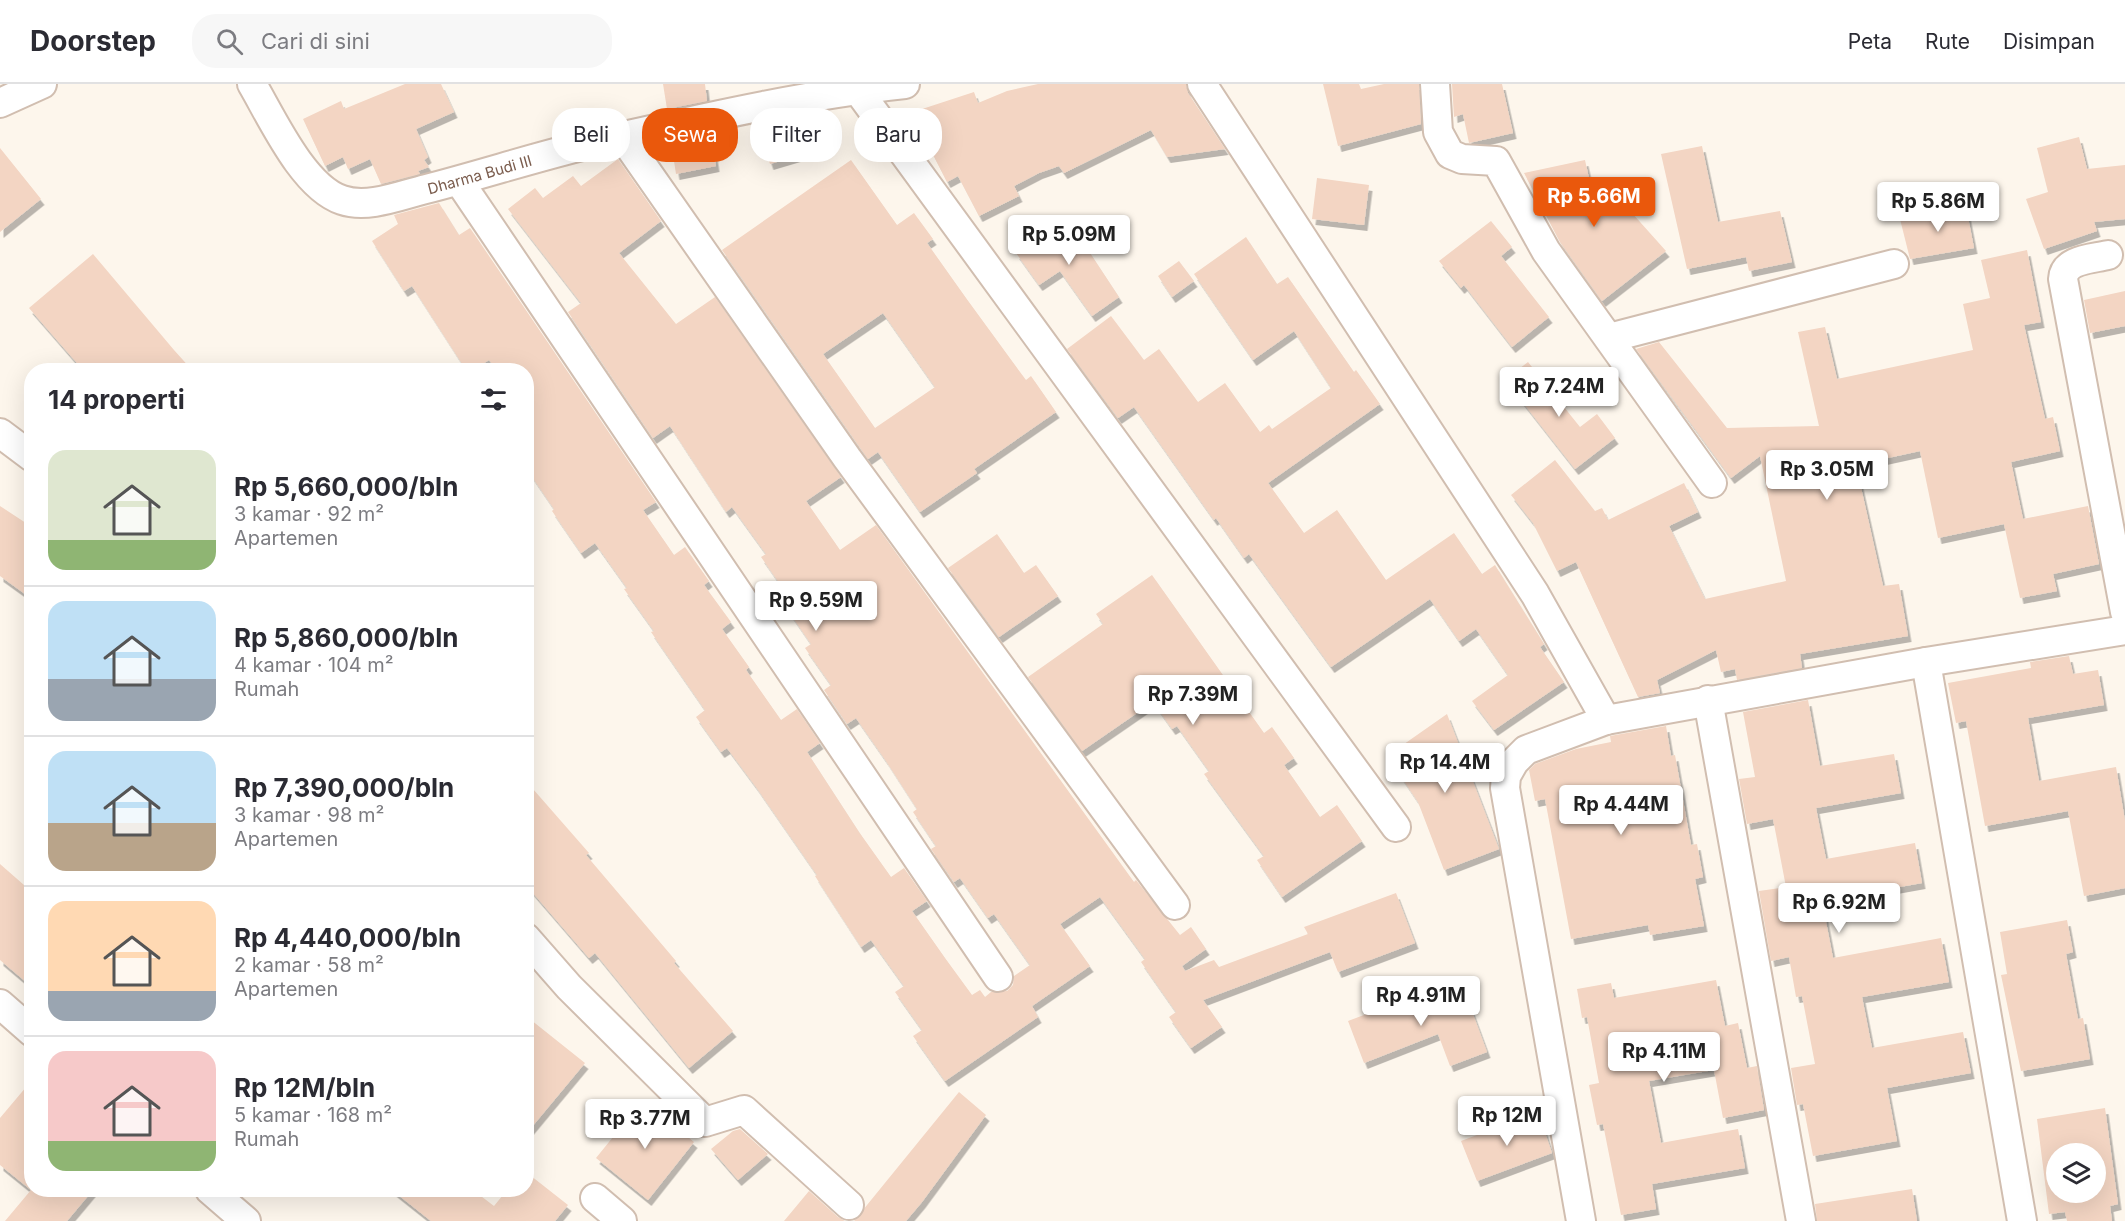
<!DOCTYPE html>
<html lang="id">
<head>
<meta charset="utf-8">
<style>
  :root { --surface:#fff; --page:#f7f7f7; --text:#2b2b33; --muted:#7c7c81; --line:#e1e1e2; --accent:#ea580c }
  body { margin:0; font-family:Inter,sans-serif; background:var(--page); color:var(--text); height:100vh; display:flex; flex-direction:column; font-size:22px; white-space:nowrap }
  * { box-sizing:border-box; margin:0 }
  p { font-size:20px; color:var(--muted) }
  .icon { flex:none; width:33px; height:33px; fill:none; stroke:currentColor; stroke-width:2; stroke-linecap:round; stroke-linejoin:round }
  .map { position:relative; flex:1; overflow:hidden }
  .drawer { position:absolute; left:24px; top:279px; width:510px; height:834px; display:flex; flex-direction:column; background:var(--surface); border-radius:24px; box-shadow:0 6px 24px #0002 }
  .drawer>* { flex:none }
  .banner { position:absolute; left:552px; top:24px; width:570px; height:54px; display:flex; gap:12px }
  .controls { position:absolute; left:2046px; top:1059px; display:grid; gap:12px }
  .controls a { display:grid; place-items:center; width:60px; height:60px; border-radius:50%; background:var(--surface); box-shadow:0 6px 24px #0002; font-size:30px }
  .price { position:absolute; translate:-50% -51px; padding:0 14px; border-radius:6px; background:#fff; color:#222; font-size:20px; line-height:39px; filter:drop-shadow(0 2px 3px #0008) }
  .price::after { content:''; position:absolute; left:50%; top:36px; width:18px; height:14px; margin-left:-9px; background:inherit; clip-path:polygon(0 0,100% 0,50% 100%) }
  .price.selected { background:var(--accent); color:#fff }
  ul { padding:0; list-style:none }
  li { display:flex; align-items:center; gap:18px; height:150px; padding:0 24px }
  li+li { border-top:2px solid var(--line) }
  li span { display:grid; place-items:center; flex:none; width:168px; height:120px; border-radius:18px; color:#555 }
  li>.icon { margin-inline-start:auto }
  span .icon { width:72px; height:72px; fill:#fffc; stroke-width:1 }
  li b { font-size:26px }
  h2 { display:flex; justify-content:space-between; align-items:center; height:72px; padding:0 24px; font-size:26px }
  .pill { padding:0 21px; border-radius:24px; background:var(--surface); box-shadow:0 6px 24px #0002; font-size:21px; line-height:54px }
  .pill.selected { background:var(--accent); color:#fff }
  header { display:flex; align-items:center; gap:36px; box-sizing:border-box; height:84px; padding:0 30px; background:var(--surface); border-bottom:2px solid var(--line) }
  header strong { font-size:28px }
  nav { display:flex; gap:33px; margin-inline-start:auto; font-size:21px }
  .search { width:420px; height:54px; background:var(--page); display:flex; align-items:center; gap:15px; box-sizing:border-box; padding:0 21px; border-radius:24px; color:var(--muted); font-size:22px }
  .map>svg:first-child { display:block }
</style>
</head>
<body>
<header>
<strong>Doorstep</strong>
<div class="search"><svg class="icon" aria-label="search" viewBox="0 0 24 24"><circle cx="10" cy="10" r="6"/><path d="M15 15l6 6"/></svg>Cari di sini</div>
<nav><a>Peta</a><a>Rute</a><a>Disimpan</a></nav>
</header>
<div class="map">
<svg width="2125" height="1137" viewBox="0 0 2125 1137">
  <defs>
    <filter id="shadow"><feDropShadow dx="3.5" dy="6" stdDeviation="0" flood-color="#0004"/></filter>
  </defs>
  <rect width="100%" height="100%" fill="#fdf6ec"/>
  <path fill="#f3d5c3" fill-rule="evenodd" filter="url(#shadow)" d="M405 0H441L454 28 416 45 428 73 424 76 429 83 418 87 420 90 381 100 370 75 348 85 343 73 325 82 303 35 341 17 344 25Z
    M663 0H705L707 17 667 25Z
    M1038 0H1186L1188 9 1225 65 1167 73 1151 46 1064 89 1059 82 1039 89 1014 102 1019 112 979 132 958 92 947 98 925 55 916 27 974 8 978 19 1007 7Z
    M1323 0H1359L1361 5 1384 0H1419L1421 40 1338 62Z
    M1452 0H1502L1513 49 1469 59 1463 30 1454 33Z
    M790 47 797 72 770 80 762 56Z
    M711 49 716 82 676 90 671 58Z
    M2079 53 2087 85 2125 81V135L2094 138 2097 147 2044 165 2026 115 2048 108 2037 64Z
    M1702 62 1718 138 1780 127 1792 178 1749 187 1746 173 1687 185 1661 70Z
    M0 64 41 115 0 148Z
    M618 75 661 137 619 169 676 240 715 213 841 393 806 417 840 466 876 441 1134 798 1136 796 1180 851 1191 843 1206 865 1182 882 1185 887 1214 876 1219 883 1308 850 1304 843 1396 809 1415 859 1338 888 1330 868 1203 916 1222 943 1191 964 1169 933 1176 928 1141 878 1145 875 1100 813 1060 840 1090 882 1032 922 1038 933 945 997 913 952 922 946 895 908 904 902 871 856 861 863 815 792 817 791 756 703 727 664 721 668 696 633 705 626 651 548 654 547 624 505 627 504 595 459 581 469 552 427 554 425 526 384V286H497L489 276 473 286H466L412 202 404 207 372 157 398 140 394 131 439 119 459 151 470 144 656 418 643 426 674 471 685 463 709 497 704 501 731 538 722 545 749 583 746 586 781 636 797 625 820 659 807 668 859 748 891 793 904 784 927 817 912 827 945 874 972 911 980 906 985 913 991 908 1007 907 1013 901 1014 892 1030 881 994 830 988 834 960 794 954 798 931 765 936 762 913 728 917 725 886 677 856 634 847 640 824 606 831 601 805 564 811 560 782 518 789 513 761 473 766 470 732 423 726 428 670 342 653 354 568 228 581 219 508 125 535 104 543 114 573 92 581 102Z
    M851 76 897 141 914 129 933 155 927 159 966 214 1020 288 1026 296 1031 292 1056 328 974 385 977 389 920 428 878 368 868 375 722 166ZM883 229 935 303 875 344 823 270Z
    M1585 76 1596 127 1615 110 1666 167 1602 217 1560 158 1524 89Z
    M1317 94 1369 101 1364 141 1312 135Z
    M1966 123 1974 164 1910 175 1900 135Z
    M1067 134 1119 213 1092 232 1060 187 1039 201 1016 169Z
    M1491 137 1512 163 1501 172 1549 233 1512 263 1464 201 1461 204 1439 177Z
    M1246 153 1277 200 1288 193 1354 288 1356 286 1380 320 1268 399 1304 449 1337 426 1386 496 1454 449 1482 490 1495 481 1544 560 1540 563 1564 598 1494 646 1472 617 1508 591 1476 545 1459 557 1430 515 1331 583 1249 470 1244 474 1216 434 1214 436 1134 323 1118 334 1067 265 1111 232 1144 276 1159 265 1198 318 1225 299 1260 348 1269 341 1272 345 1331 304 1294 247 1253 276 1194 190Z
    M2027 166 2041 238 2024 241 2045 335 2053 333 2060 367 2011 378 2023 435 2088 422 2099 480 2053 490 2057 507 2020 514 2004 440 1938 454 1920 367 1856 381 1883 502 1899 500 1908 552 1800 570 1802 584 1737 596 1735 585 1721 588 1716 566 1657 596 1660 609 1638 613 1576 478 1557 487 1533 439 1511 411 1555 376 1595 427 1602 424 1608 436 1684 399 1698 428 1669 442 1705 515 1786 497 1760 372 1731 394 1636 265 1659 258 1727 344 1819 342 1798 248 1825 243 1837 295 1973 266 1963 220 1990 214 1981 176Z
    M93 170 174 266 192 286H83L29 224Z
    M1179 177 1194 197 1172 213 1158 192Z
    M2125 207V242L2090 249 2084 216Z
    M1528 278 1580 343 1597 330 1615 354 1575 385 1505 296Z
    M0 422 32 443V515L0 492Z
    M997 450 1024 489 1036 481 1058 512 999 553 948 484Z
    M1152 491 1264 649 1272 643 1294 674 1284 681 1320 733 1337 721 1362 757 1282 813 1257 776 1264 772 1204 690 1209 687 1177 642 1172 645 1153 618 1082 667 1028 593 1103 540 1096 530Z
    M2069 572 2073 590 2098 586 2104 621 2028 634 2039 697 2116 683 2125 737V804L2084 812 2068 727 1985 742 1966 637 1956 639 1948 599 2031 584 2030 578Z
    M1808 616 1820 682 1894 670 1901 709 1816 724 1826 775 1915 759 1922 799 1822 817 1833 874 1941 854 1949 898 1862 913 1872 964 1963 948 1971 989 1887 1004 1897 1057 1813 1072 1803 1020 1797 1021 1791 984 1815 980 1802 912 1796 913 1789 873 1771 877 1759 807 1786 803 1773 735 1747 740 1739 695 1755 693 1743 628Z
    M1447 630 1499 765 1444 786 1418 718 1387 672Z
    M1666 642 1671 672 1675 671 1691 761 1697 760 1703 793 1695 795 1704 842 1650 851 1648 841 1571 855 1545 715 1535 717 1529 686 1535 680 1576 665 1611 658 1610 652Z
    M526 697 589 769 586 771 676 877 674 879 733 947 689 984 595 869 589 874 526 801Z
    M0 780 32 808V903L0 876Z
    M2067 836 2073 868 2066 870 2078 935 2083 934 2090 975 2021 987 2001 891 2007 890 2000 848Z
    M1716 896 1725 942 1738 939 1747 984 1757 982 1764 1026 1723 1034 1714 986 1649 997 1661 1059 1738 1045 1745 1084 1652 1100 1656 1125 1621 1131 1603 1040 1597 1041 1589 1001 1599 999 1587 933 1582 934 1577 905 1611 899 1614 914Z
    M1463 903 1487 968 1450 982 1438 950 1364 979 1348 937 1417 911 1420 918Z
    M526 932 585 979 526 1050Z
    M32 996V1106H93L67 1137H5L31 1106 0 1081V1034Z
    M959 1008 986 1031 922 1118 906 1137H854Z
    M643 1016 694 1058 648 1116 596 1074Z
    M2105 1024 2118 1120 2110 1122 2112 1137H2067L2065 1128 2049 1130 2037 1035ZM2056 1070H2096V1108H2056Z
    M1538 1028 1552 1069 1477 1097 1461 1057Z
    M740 1045 768 1070 738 1096 711 1065 733 1047Z
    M526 1088 568 1121 555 1137H431L392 1106H473L494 1122 507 1106H526Z
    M1912 1105 1917 1137H1817L1815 1120Z
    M809 1107 838 1133 845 1137H784Z"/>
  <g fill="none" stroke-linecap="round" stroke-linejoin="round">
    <defs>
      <g id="street">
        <path id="s1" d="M252 0C272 34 303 103 342 116 368 125 401 111 426 105 492 88 557 66 624 52 716 31 811 10 905 0"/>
        <path d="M1202 0 1535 510 1606 636"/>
        <path d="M1435 0 1438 48 1450 70 1462 75 1496 77 1546 167 1712 399"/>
        <path d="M857 5 1396 743"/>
        <path d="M0 19 42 0"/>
        <path d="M622 52 847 374 1175 821"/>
        <path d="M459 97 998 893"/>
        <path d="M2108 171C2092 175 2064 175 2063 195L2125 528"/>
        <path d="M1609 254 1894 180"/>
        <path d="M0 349 32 373"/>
        <path d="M1926 578 2022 1137"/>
        <path d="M1708 616 1801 1137"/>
        <path d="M526 854 569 903 705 1038 744 1026 849 1121"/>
        <path d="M0 920 32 948"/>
        <path d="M210 1106 246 1137"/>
        <path d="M595 1114 622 1137"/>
        <path d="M1581 1137 1505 704 1506 692 1514 678 1526 666 1606 636 1926 578 2125 546"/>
      </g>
    </defs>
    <use href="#street" stroke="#d1beb0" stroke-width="32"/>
    <use href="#street" stroke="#fff" stroke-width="28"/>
  </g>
  <g text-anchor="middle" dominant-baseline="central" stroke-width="4.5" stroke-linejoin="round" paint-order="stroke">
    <g font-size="15" fill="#7a5c4d" stroke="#fffaf3">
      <text stroke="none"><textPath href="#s1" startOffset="291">Dharma Budi III</textPath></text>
    </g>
  </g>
</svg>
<div class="controls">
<a><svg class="icon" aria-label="layers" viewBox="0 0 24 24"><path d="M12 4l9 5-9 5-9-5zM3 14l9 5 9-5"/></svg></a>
</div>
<b class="price selected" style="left:1594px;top:144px">Rp 5.66M</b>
<b class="price" style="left:1938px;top:149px">Rp 5.86M</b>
<b class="price" style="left:1069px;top:182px">Rp 5.09M</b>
<b class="price" style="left:1559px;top:334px">Rp 7.24M</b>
<b class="price" style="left:1827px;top:417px">Rp 3.05M</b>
<b class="price" style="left:816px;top:548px">Rp 9.59M</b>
<b class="price" style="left:1193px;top:642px">Rp 7.39M</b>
<b class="price" style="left:1445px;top:710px">Rp 14.4M</b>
<b class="price" style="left:1621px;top:752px">Rp 4.44M</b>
<b class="price" style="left:1839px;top:850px">Rp 6.92M</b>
<b class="price" style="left:1421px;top:943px">Rp 4.91M</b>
<b class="price" style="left:1664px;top:999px">Rp 4.11M</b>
<b class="price" style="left:1507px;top:1063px">Rp 12M</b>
<b class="price" style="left:645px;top:1066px">Rp 3.77M</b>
<div class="banner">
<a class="pill">Beli</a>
<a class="pill selected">Sewa</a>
<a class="pill">Filter</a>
<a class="pill">Baru</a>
</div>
<section class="drawer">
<h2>14 properti<svg class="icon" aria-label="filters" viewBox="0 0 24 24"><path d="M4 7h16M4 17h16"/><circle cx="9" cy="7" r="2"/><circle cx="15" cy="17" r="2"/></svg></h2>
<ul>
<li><span style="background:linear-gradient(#dfe7d0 75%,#8fb573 0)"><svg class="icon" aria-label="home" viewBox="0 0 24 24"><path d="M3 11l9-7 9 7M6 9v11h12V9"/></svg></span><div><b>Rp 5,660,000/bln</b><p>3 kamar · 92 m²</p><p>Apartemen</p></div></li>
<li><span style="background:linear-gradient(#bfe0f5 65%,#9aa5b1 0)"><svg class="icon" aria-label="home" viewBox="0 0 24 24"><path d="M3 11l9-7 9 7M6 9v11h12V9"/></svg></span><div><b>Rp 5,860,000/bln</b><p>4 kamar · 104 m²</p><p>Rumah</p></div></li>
<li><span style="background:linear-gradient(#bfe0f5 60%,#b9a48a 0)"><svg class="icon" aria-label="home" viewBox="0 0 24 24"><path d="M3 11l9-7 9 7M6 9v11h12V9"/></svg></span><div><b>Rp 7,390,000/bln</b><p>3 kamar · 98 m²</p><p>Apartemen</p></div></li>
<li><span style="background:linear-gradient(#ffd9b3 75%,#9aa5b1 0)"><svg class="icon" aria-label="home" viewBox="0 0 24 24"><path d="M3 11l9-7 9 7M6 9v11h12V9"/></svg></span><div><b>Rp 4,440,000/bln</b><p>2 kamar · 58 m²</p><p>Apartemen</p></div></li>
<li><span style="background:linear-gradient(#f6c9c9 75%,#8fb573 0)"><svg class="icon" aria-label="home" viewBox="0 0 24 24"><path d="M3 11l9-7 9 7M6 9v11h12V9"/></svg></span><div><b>Rp 12M/bln</b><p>5 kamar · 168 m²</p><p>Rumah</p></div></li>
</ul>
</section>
</div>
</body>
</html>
